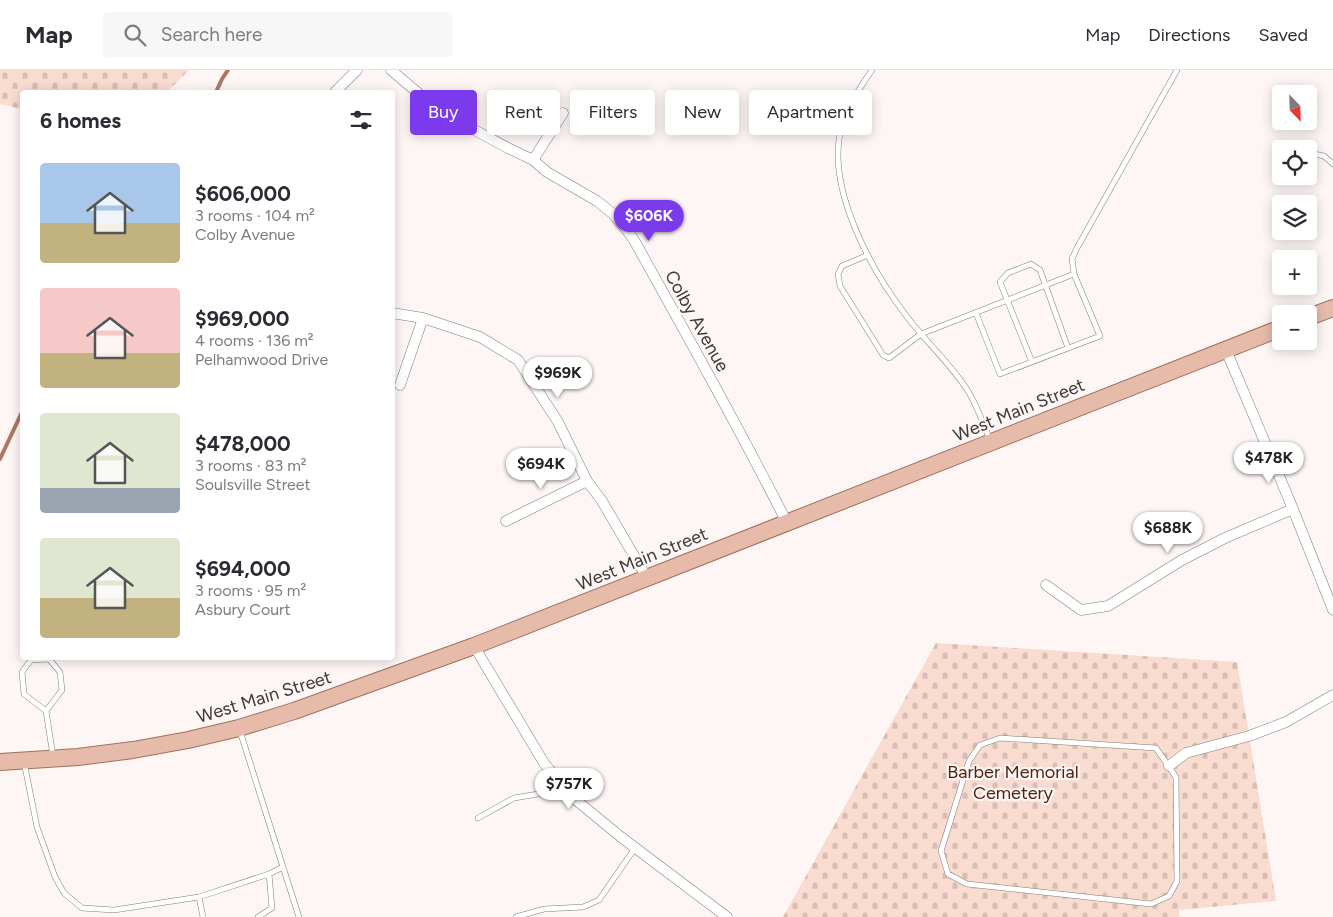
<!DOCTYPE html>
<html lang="en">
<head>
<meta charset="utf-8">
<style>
  :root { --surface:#fff; --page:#f7f7f7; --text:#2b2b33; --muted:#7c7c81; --line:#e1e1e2; --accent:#7c3aed }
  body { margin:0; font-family:Figtree,sans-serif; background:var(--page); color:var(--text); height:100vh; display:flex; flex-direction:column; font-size:19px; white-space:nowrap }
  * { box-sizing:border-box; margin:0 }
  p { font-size:16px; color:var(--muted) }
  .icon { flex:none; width:28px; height:28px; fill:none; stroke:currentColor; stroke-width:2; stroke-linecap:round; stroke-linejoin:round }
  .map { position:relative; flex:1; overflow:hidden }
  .sheet { position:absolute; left:20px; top:20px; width:375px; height:570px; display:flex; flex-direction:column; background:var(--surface); border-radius:5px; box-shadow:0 2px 12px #0003 }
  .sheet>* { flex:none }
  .banner { position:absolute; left:410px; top:20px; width:475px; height:45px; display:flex; gap:10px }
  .needle { width:32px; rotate:157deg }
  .controls { position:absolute; left:1272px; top:15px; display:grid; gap:10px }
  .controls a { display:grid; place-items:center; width:45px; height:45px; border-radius:5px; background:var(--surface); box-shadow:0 2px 12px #0003; font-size:25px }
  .price { position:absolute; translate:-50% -42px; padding:0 11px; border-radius:18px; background:#fff; color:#222; font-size:16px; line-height:32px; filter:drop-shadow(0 1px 2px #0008) }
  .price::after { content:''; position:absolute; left:50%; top:30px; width:15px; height:11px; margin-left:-8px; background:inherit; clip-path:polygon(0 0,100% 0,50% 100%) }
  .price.active { background:var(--accent); color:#fff }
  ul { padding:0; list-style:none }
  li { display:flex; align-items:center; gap:15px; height:125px; padding:0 20px }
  li span { display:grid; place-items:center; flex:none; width:140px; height:100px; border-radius:5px; color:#555 }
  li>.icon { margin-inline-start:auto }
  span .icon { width:60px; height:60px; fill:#fffc; stroke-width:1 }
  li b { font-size:21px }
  h2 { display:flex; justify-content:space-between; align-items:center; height:60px; padding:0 20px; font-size:21px }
  .chip { padding:0 18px; border-radius:5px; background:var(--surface); box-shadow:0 2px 12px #0003; font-size:18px; line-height:45px }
  .chip.active { background:var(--accent); color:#fff }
  header { display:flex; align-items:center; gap:30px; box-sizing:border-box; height:70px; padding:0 25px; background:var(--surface); border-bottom:1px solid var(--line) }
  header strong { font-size:24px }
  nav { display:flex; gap:28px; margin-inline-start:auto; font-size:18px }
  .search { width:350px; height:45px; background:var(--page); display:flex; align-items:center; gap:12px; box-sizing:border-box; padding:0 18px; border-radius:5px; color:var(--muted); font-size:19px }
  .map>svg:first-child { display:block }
</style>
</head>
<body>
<header>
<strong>Map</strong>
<div class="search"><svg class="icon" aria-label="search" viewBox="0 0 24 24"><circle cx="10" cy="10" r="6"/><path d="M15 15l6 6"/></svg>Search here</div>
<nav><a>Map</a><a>Directions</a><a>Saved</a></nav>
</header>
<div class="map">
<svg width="1333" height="847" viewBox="0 0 1333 847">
  <defs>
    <pattern id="cemetery-stones" width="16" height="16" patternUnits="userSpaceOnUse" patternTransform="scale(1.25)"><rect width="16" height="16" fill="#fadbd0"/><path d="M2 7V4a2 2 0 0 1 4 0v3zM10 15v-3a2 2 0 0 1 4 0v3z" fill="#d7bdb3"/></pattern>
  </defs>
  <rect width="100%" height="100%" fill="#fdf6f4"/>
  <path fill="url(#cemetery-stones)" d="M0 0H189L167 22H22V39L0 34Z
    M936 573 1237 592 1276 831 1179 840V847H783Z"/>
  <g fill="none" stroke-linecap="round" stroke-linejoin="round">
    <path stroke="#ac7864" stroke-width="4" d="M216 22 222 9 228 0
      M0 389 22 342"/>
    <defs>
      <path id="lane" d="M872 0C860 17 848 36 842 56 824 116 872 202 908 248 927 273 951 294 968 321 977 336 983 353 990 370
        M1309 83 1324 86 1333 94
        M868 185 842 196 838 204 840 216 883 285 889 288 921 264 1074 204 1072 189 1077 178 1177 0
        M976 243 1000 304 1100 266 1074 204
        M1032 292 1000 212 1008 203 1031 194 1040 200 1068 278
        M46 641 24 624 22 602 31 590 49 589 60 602 62 620 46 641 53 686
        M1000 668 1156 678 1176 707 1177 811 1169 826 1151 834 967 814 948 804 941 781 969 691 980 675Z
        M24 692 37 757 55 807 64 823 82 838 114 840 199 827 269 804 283 797 240 661
        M478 748 514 728 538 724 563 716
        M283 797 299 847
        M199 827 203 847
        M258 847 272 838 269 804
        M516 847 544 839 583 837 599 830 635 778"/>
      <path id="street" d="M391 0 424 28 469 57 508 78 533 90 547 102 597 131 612 143 626 159 634 170C686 264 739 357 787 453
        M335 22 357 0
        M533 90 563 43
        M392 243 423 248 480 267 518 290 558 352 587 411 602 431 647 508
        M1226 280 1293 439 1333 540
        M400 315 423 248
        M506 451 587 411
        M1046 515 1081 540 1108 536 1182 490 1225 468 1293 439
        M474 576 544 693 571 726 621 767 727 847
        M1169 696 1186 683 1249 666 1286 652 1333 625"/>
      <path id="primary" d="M1309 247 1333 238
        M0 692 78 687 133 680 188 670 239 658 294 641 474 576 1281 258"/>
    </defs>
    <use href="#lane" stroke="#817c7a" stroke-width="6"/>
    <use href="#street" stroke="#817c7a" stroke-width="11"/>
    <use href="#primary" stroke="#a0705d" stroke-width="18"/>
    <use href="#lane" stroke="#fff" stroke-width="5"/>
    <use href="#street" stroke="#fff" stroke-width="10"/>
    <use href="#primary" stroke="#e6bbaa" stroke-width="16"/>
  </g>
  <g text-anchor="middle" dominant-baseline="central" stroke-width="4.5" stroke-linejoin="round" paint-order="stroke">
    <g font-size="18" fill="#3c3a39" stroke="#fdf6f4">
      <text transform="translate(697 251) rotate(61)">Colby Avenue</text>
      <text transform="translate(1019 340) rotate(-22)">West Main Street</text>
      <text transform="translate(642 489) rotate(-22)">West Main Street</text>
      <text transform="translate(264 627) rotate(-17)">West Main Street</text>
    </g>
    <g font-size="18" fill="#52230f" stroke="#fdf6f4">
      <text x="1013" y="702">Barber Memorial<tspan x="1013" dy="21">Cemetery</tspan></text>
    </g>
  </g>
</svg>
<div class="controls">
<a><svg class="needle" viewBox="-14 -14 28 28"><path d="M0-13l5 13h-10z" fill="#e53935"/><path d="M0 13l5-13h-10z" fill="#7c7c81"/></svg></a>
<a><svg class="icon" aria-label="locate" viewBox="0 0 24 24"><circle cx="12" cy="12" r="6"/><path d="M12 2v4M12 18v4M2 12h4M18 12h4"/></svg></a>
<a><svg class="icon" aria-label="layers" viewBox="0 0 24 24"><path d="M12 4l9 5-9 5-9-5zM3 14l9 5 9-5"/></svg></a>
<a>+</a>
<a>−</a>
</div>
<b class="price active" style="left:649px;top:172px">$606K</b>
<b class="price" style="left:558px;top:329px">$969K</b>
<b class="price" style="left:1269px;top:414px">$478K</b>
<b class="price" style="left:541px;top:420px">$694K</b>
<b class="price" style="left:1168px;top:484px">$688K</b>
<b class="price" style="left:569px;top:740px">$757K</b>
<div class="banner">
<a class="chip active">Buy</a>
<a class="chip">Rent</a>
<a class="chip">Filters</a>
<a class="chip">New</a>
<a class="chip">Apartment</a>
</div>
<section class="sheet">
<h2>6 homes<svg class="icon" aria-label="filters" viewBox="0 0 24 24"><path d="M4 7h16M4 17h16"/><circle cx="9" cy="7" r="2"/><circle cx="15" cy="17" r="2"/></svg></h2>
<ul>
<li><span style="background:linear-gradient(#a9c7e8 60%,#c2b280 0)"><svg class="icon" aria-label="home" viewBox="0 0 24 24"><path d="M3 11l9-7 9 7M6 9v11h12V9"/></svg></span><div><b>$606,000</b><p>3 rooms · 104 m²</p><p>Colby Avenue</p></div></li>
<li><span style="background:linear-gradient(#f6c9c9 65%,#c2b280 0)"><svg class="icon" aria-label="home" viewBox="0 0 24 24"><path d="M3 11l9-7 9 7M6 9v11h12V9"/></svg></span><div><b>$969,000</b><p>4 rooms · 136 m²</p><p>Pelhamwood Drive</p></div></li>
<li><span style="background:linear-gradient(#dfe7d0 75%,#9aa5b1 0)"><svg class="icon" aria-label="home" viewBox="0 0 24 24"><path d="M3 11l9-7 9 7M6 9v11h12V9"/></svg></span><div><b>$478,000</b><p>3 rooms · 83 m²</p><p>Soulsville Street</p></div></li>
<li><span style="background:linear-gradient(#dfe7d0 60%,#c2b280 0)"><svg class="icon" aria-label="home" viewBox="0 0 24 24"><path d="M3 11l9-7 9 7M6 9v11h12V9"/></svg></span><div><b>$694,000</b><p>3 rooms · 95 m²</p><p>Asbury Court</p></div></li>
</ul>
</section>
</div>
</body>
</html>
